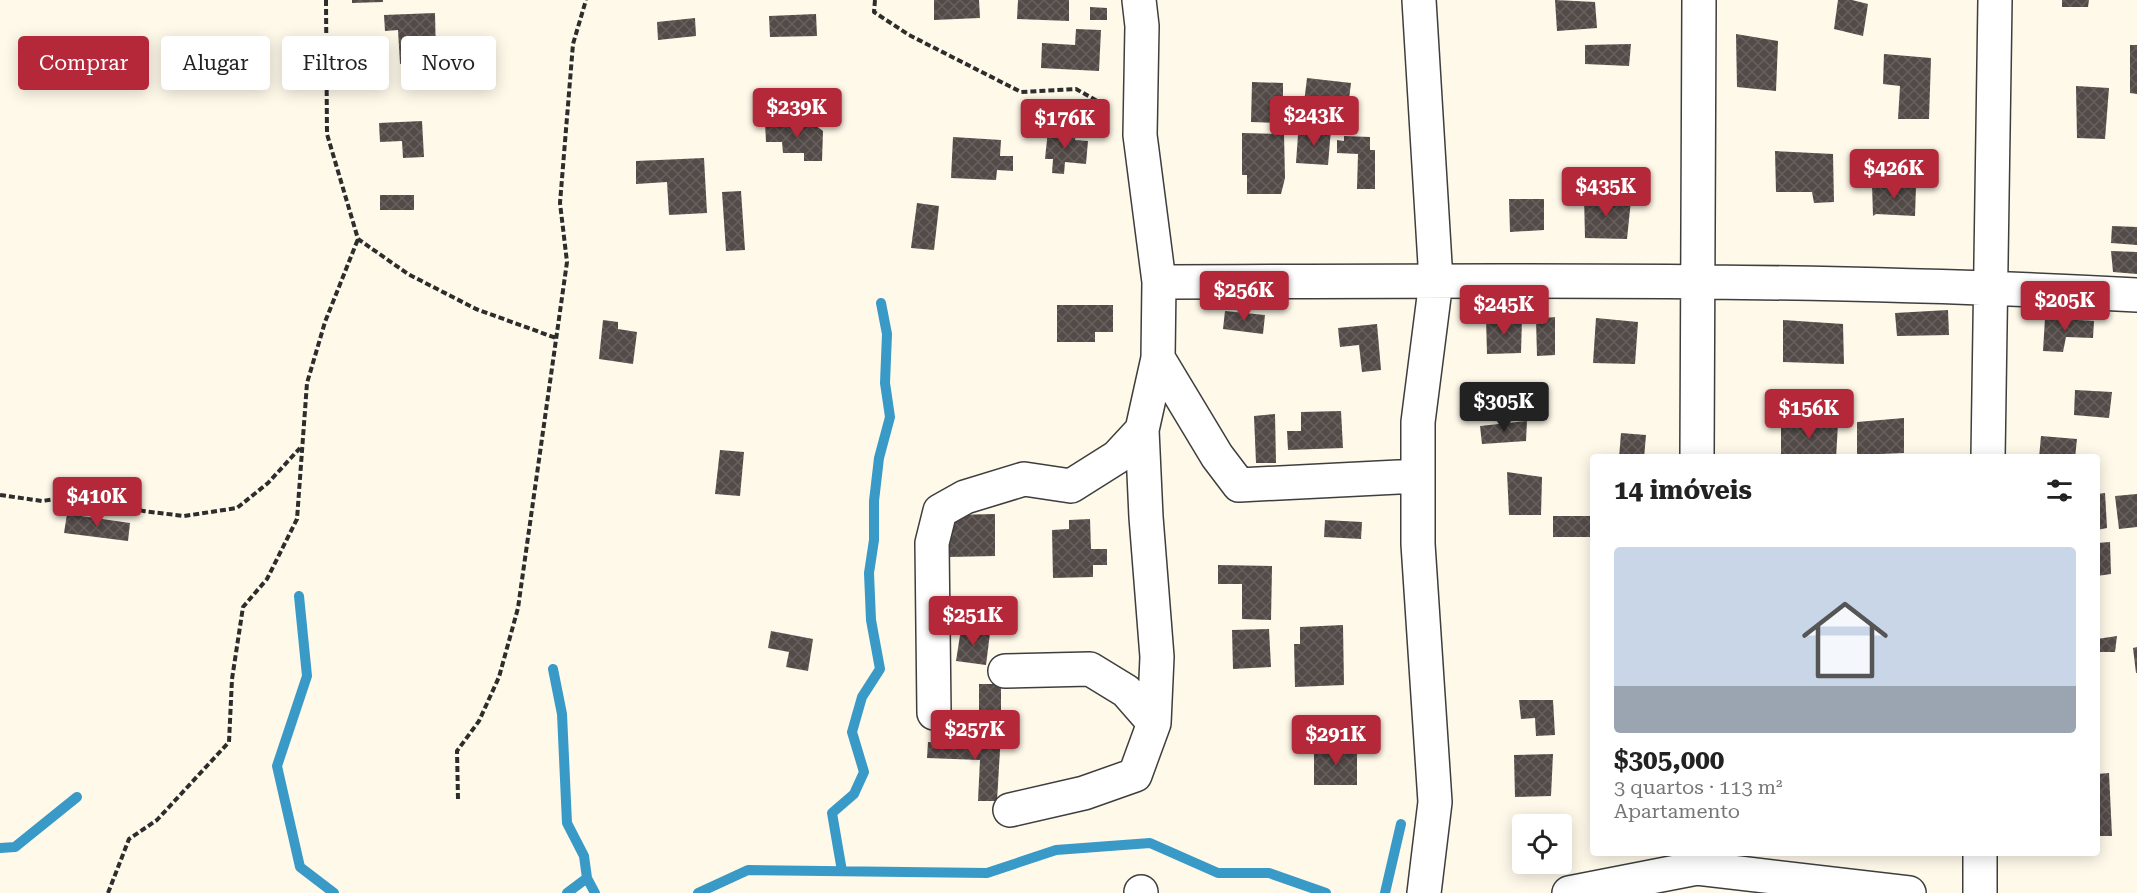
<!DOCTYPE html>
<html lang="pt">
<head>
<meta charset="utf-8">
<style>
  :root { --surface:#fff; --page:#f2f2f2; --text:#222; --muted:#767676; --accent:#b5283a }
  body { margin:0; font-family:"Roboto Serif",serif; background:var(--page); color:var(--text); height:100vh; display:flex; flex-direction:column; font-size:22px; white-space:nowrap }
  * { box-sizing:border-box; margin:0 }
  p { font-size:20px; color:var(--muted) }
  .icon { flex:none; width:33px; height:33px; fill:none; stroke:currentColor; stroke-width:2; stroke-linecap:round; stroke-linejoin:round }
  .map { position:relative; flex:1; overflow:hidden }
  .panel { position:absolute; left:1590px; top:454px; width:510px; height:402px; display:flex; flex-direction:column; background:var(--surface); border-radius:6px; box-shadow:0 3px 15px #0003 }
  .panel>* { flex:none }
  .hud { position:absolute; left:18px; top:36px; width:570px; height:54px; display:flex; gap:12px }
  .controls { position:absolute; left:1512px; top:814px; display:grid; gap:12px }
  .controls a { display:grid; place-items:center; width:60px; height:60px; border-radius:6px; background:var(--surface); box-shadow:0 3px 15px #0003; font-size:30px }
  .price { position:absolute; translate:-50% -51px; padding:0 14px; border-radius:6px; background:var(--accent); color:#fff; font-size:20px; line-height:39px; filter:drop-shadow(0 2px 3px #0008) }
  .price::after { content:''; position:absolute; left:50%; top:36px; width:18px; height:14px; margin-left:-9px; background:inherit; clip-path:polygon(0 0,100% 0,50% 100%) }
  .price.selected { background:#222; color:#fff }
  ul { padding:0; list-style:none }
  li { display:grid; align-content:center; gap:12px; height:318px; padding:0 24px }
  li span { display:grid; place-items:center; height:186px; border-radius:6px; color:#555 }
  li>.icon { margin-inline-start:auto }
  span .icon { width:108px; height:108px; fill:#fffc; stroke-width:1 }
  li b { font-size:26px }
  h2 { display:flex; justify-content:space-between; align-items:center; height:72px; padding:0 24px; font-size:26px }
  .chip { padding:0 21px; border-radius:6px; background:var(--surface); box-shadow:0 3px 15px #0003; font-size:21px; line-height:54px }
  .chip.selected { background:var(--accent); color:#fff }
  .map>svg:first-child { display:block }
</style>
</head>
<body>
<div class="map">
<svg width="2137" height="893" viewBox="0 0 2137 893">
  <defs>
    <pattern id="building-cross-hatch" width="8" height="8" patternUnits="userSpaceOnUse" patternTransform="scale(1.5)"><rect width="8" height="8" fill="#534b48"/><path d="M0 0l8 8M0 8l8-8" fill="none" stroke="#67605e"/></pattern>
  </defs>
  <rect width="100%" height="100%" fill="#fef9e9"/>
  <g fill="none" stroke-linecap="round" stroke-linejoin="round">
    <path stroke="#399ac8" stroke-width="10" d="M299 596 307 676 277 766 300 867 334 893
      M553 669 562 714 567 823 584 856 587 878
      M0 848 15 847 77 797
      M842 871 832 813 854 794 864 772 852 732 862 697 880 669 871 620 869 573 874 540V501L879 458 890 417 885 383 887 334 881 303
      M567 893 587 878 595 893
      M698 893 748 870 987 873 1056 850 1150 843 1218 873H1269L1326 893
      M1385 893 1401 824"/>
  </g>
  <path fill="url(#building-cross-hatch)" d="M352 0H383V2L352 3Z
    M934 0H979L980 18 934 20Z
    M1018 0H1069V21L1017 19Z
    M1555 0 1595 2 1597 28 1557 31Z
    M1838 0H1852L1868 4 1863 36 1834 29Z
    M2062 0H2089L2088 7H2062Z
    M1090 7 1107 8V20H1090Z
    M435 13 436 58H427L428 75 406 76V63L400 64 398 30 385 31 384 15Z
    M816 14 817 36 770 37 769 16Z
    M695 18 696 36 658 40 657 22Z
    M1076 29 1101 30 1099 71 1041 68 1042 43 1075 45Z
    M1736 34 1778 41 1776 91 1737 87Z
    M1631 44 1629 66 1585 64V45Z
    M2130 45H2137V94L2130 93Z
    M1884 54 1931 58 1929 119H1898L1900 86 1883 84Z
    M1307 78 1351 83 1346 124 1302 119Z
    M1252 82 1283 83V123L1251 122Z
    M2076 86 2109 88 2105 139 2077 138Z
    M422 121 424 157 403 158 402 141 380 142 379 123Z
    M811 122 823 131 822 161H804V153H783L782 142H766L765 123Z
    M1306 127 1331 129 1328 165 1296 163 1298 135H1305Z
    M1048 130 1076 133 1075 140 1088 141 1086 164 1065 162 1064 174 1052 173 1053 159H1045Z
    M1242 133 1284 134 1285 178 1281 194H1247V175H1242Z
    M1344 136 1370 137V150H1375V189H1357L1358 154 1337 153V140L1344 141Z
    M953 137 1001 140 1000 156H1013V171L997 170 996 180 951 178Z
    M1775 151 1833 154 1834 202 1814 203 1812 192H1776Z
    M704 158 707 213 669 215 667 182 636 184V161Z
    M1872 184 1916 186 1915 216 1876 214 1873 216Z
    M741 191 745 250 726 251 722 192Z
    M380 195H414V210H380Z
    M1584 195 1631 200 1627 239 1585 238Z
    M1509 199H1544V230L1510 232Z
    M917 203 939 206 934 250 911 248Z
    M2112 226 2137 227V245L2111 243Z
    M2111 251 2137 252V274L2113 272Z
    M1057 305H1113V332H1095V342H1057Z
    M1948 310 1949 335 1897 336 1895 313Z
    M1225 311 1265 315 1263 334 1223 329Z
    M1555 317V355L1537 356 1536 319Z
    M1486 318H1522L1521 353 1487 354Z
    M1596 318 1638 322 1635 364 1593 363Z
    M2045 318 2094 321 2093 338 2066 337 2063 352 2043 351Z
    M603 320 618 322V329L637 332 633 364 599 359Z
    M1783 320 1843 324 1844 364 1783 362Z
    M1377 324 1381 370 1362 372 1359 345 1340 347 1338 328Z
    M2075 390 2112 392 2109 418 2074 415Z
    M1341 411 1343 448 1288 450 1287 431H1301V412Z
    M1275 414 1276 463H1256L1254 416Z
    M1904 418V453L1857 455V422Z
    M1527 421 1526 441 1482 444 1480 426Z
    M1781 422 1838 424 1836 458H1781Z
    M1621 433 1646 435 1644 458H1619Z
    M2041 436 2077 439 2075 458H2039Z
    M720 450 744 452 740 496 715 494Z
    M1507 472 1542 477 1541 515H1509Z
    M2105 493 2107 528 2097 530V494Z
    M2137 494V527L2119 529 2115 496Z
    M67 514 130 523 128 541 64 533Z
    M995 514V556L949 557V515Z
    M1553 516H1593V537H1553Z
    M1090 519 1091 549H1107V565H1093V577L1053 578 1052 530 1069 529V520Z
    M1325 520 1362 522 1361 539 1324 537Z
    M2110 542 2111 574 2097 576V543Z
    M1218 565 1272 566 1271 620 1242 619V584H1218Z
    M1343 625 1344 685 1295 687 1294 644H1300V627Z
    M961 629 990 633 986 665 956 661Z
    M1269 629 1271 667 1233 669 1232 630Z
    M771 631 813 639 808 671 786 667 789 652 768 648Z
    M2117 636 2115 652H2099L2100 685H2097V639Z
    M2137 647V673H2136L2133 648Z
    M979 684H1001V726H979Z
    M1519 700H1553L1555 735 1536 736 1535 718 1521 719Z
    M991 732 1001 733 997 801H978L980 760 927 758 928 742 979 745 983 738H991Z
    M1314 747H1357V785H1314Z
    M1553 754 1551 796 1515 797 1514 755Z
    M2109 773 2112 836H2097V774Z"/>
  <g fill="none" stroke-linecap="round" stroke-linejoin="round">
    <defs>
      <path id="minor" d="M1139 0 1142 26 1140 135 1159 282 1158 358 1217 456 1239 485 1418 476
        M1419 0 1436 281 1418 422V544L1435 802 1424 893
        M1159 282C1485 281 1811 277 2137 295
        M1697 458 1699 0
        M1988 458 1995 0
        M1005 671 1090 669 1126 691 1154 723
        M934 713 932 543 940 511 965 497 1024 479 1071 486 1117 457 1142 430
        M1010 810 1084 793 1135 775 1154 723 1157 657 1146 517 1142 430 1158 358
        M1141 892V893
        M1569 893 1697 868 1909 893
        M1980 893V854"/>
    </defs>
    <use href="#minor" stroke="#3e3e3e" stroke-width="36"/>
    <path stroke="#2d2d2d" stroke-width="4" stroke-dasharray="6 3" stroke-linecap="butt" d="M326 0 327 134 358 239 408 274 476 309 556 338
      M875 0 874 12 909 35 1021 92 1076 89 1106 106
      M0 495 42 501 96 493 143 511 184 516 237 508 268 483 300 448
      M458 799 457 751 479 721 499 677 518 608 567 262 560 203 573 44 586 0
      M108 893 129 839 157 820 229 742 232 679 243 607 267 579 297 519 307 383 325 322 358 239"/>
    <use href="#minor" stroke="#fff" stroke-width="33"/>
  </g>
</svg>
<div class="controls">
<a><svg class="icon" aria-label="locate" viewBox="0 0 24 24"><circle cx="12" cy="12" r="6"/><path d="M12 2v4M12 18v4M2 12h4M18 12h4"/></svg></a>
</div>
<b class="price" style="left:797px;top:139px">$239K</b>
<b class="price" style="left:1314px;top:147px">$243K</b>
<b class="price" style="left:1065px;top:150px">$176K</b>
<b class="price" style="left:1894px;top:200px">$426K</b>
<b class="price" style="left:1606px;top:218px">$435K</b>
<b class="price" style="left:1244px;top:322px">$256K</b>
<b class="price" style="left:2065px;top:332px">$205K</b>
<b class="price" style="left:1504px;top:336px">$245K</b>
<b class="price selected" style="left:1504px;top:433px">$305K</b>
<b class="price" style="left:1809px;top:440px">$156K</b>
<b class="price" style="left:97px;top:528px">$410K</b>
<b class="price" style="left:973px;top:647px">$251K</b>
<b class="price" style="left:975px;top:761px">$257K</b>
<b class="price" style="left:1336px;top:766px">$291K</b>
<div class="hud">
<a class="chip selected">Comprar</a>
<a class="chip">Alugar</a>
<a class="chip">Filtros</a>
<a class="chip">Novo</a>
</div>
<section class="panel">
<h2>14 imóveis<svg class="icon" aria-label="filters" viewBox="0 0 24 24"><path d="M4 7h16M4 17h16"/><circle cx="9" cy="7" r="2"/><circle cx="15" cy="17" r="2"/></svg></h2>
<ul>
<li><span style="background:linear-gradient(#c9d6e8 75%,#9aa5b1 0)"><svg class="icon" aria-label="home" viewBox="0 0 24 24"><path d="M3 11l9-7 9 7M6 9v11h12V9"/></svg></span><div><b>$305,000</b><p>3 quartos · 113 m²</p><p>Apartamento</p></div></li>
</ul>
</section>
</div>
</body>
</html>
